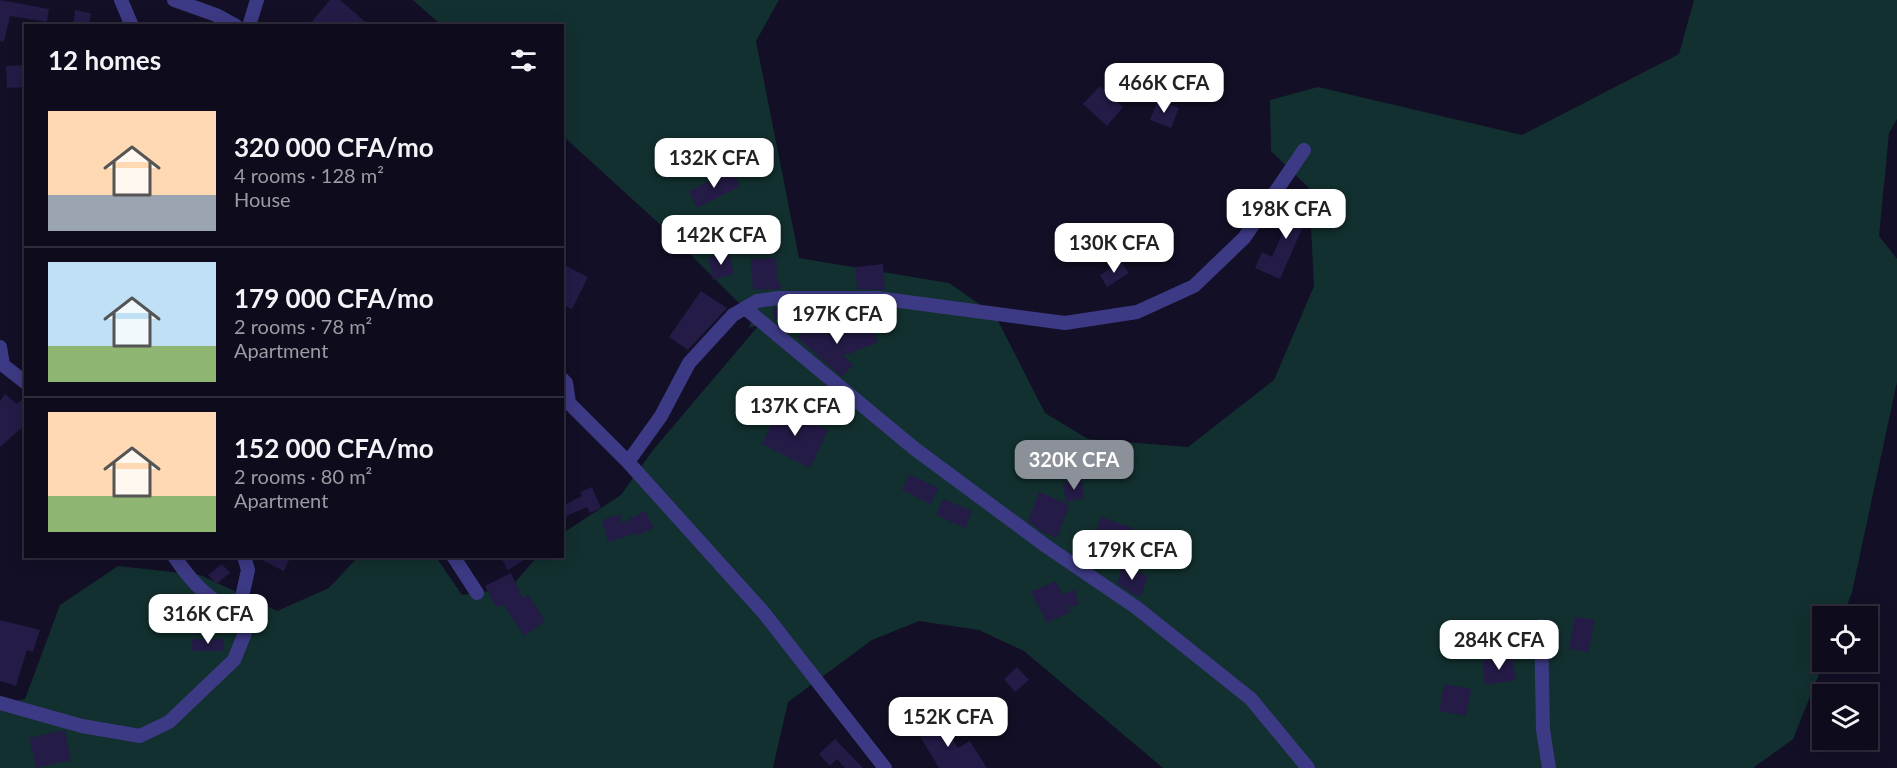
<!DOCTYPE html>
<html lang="en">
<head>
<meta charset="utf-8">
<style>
  :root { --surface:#0e0b1c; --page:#1c1929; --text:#f1f3f6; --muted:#9b9ba3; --line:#2e2b3b; --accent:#8c9099 }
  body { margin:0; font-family:Lato,sans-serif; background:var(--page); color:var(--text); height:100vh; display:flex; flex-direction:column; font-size:22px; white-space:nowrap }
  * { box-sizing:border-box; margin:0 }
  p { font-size:20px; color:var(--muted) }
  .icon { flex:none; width:33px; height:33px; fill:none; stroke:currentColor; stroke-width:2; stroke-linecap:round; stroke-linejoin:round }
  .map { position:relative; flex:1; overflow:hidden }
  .panel { position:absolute; left:24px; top:24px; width:540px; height:534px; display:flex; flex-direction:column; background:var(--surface); border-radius:0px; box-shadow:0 3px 15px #0003,0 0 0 2px var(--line) }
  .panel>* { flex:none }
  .buttons { position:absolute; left:1812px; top:606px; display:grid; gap:12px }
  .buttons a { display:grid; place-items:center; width:66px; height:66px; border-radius:0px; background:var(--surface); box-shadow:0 3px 15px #0003,0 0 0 2px var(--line); font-size:30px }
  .price { position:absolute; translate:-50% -51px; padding:0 14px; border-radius:12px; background:#fff; color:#222; font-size:20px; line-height:39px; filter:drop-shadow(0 2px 3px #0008) }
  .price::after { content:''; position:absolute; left:50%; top:36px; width:18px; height:14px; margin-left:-9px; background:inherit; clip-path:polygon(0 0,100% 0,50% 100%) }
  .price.current { background:var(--accent); color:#fff }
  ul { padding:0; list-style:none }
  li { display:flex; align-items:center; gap:18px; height:150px; padding:0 24px }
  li+li { border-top:2px solid var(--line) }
  li span { display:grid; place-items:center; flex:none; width:168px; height:120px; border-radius:0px; color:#555 }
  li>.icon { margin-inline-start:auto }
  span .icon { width:72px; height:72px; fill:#fffc; stroke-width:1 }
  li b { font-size:26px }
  h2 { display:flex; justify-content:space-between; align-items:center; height:72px; padding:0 24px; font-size:26px }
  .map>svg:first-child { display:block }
</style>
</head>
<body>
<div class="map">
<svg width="1897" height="768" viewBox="0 0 1897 768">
  <rect width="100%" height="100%" fill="#130f26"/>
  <path fill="#12302f" d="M413 0H779L756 41 799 258 949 283 995 315 1045 413 1088 439 1188 447 1274 380 1314 286 1309 188 1271 151 1270 100 1318 87 1522 135 1679 54 1694 0H1897V119L1889 133 1879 236 1897 259V382L1852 592 1843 616H1822V662H1824L1793 739 1753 768H1163L1024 651 979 630 919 621 872 640 788 702 773 768H0V704L25 699 60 605 118 566 200 575 277 611 329 588 358 557H436L462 595 510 588 537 557 562 556 563 533 621 495 653 450 759 325 748 328 754 318 665 229 563 136 562 26 441 25Z"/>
  <path fill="#241b47" d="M0 0 49 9 47 22 10 16 4 42 0 41Z
    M330 0H340L370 26H308Z
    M75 10 91 13 89 26H73Z
    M26 65V87L7 88 6 66Z
    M1100 86 1123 107 1107 126 1083 104Z
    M1158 100 1179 108 1171 128 1150 120Z
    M732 170 740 186 697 208 689 191Z
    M1301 191 1313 197 1301 220 1305 222 1280 279 1255 268 1262 252 1272 257Z
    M729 252 734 274 713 280 708 258Z
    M776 258 778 282H780L781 289 753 290 751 259Z
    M1121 262 1129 273 1107 287 1100 275Z
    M883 264 885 290 857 289 855 267Z
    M566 266 588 277 572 309 562 304V273Z
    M701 291 727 308 688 350 669 337Z
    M784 307 785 318 775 320 773 308Z
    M818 320 833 339 870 323 878 342 843 356 853 365 842 377 797 337Z
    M5 394 17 404 26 396V424L0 447V401Z
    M780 407 828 430 810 468 762 444Z
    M909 474 938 488 931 504 902 490Z
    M1082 480 1084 498 1066 502 1063 483Z
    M592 487 601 508 590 513 587 507 562 518V506L582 496 580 492Z
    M1039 492 1069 505 1057 538 1042 532 1028 521Z
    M943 499 972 511 965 528 936 515Z
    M645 511 654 527 637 536 636 533 608 542 602 520 620 514 622 523Z
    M1101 517 1133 528 1118 568 1086 557Z
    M254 556H291L284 571Z
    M500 556H530L508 570Z
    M222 564 230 573 216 584 208 575Z
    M1122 567 1148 576 1141 597 1131 593 1117 583Z
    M511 573 523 599 528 595 545 621 524 636 503 604 496 607 485 586Z
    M1056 581 1062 594 1075 590 1079 605 1068 607 1070 612 1047 623 1031 592Z
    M180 596 197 611 184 625 167 610Z
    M1575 617 1595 620 1589 652 1569 649Z
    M0 620 40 630 33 652 27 650 16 686 0 681Z
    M192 639H224V651H192Z
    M1512 656 1516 680 1485 685 1482 661Z
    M1017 667 1029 680 1015 692 1004 679Z
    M1444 684 1471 689 1466 716 1439 711Z
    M938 716 958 748 970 741 987 768H939L916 730Z
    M65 730 71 760 36 768 29 738Z
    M835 739 863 768H845L837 759 830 766 819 754Z"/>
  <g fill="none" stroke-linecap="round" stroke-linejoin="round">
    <path stroke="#3d3a85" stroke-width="14" d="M121 0 132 26
      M174 0 216 15 236 26
      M249 26 257 0
      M745 308 915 449 1046 546 1137 608 1251 699 1308 768
      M0 347 3 365 26 383
      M562 379 566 383 569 403 628 462 764 613 885 768
      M628 462 661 416 689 363 733 315 757 301 778 298H877L1065 323 1137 312 1194 286 1244 238 1304 150
      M174 556C194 586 208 598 238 615
      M453 556 477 593
      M1541 626 1543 730 1549 768
      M0 703 82 726 140 736 169 722 234 660 245 633 238 615 248 570 244 556"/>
  </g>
</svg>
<div class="buttons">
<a><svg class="icon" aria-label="locate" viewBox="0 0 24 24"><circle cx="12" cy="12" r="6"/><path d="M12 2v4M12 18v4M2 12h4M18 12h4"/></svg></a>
<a><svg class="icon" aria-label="layers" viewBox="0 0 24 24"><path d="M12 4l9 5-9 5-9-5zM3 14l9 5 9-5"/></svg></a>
</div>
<b class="price" style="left:1164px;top:114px">466K CFA</b>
<b class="price" style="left:714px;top:189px">132K CFA</b>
<b class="price" style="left:1286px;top:240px">198K CFA</b>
<b class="price" style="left:721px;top:266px">142K CFA</b>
<b class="price" style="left:1114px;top:274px">130K CFA</b>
<b class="price" style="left:837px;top:345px">197K CFA</b>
<b class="price" style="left:795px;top:437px">137K CFA</b>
<b class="price current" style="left:1074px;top:491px">320K CFA</b>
<b class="price" style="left:1132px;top:581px">179K CFA</b>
<b class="price" style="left:208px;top:645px">316K CFA</b>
<b class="price" style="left:1499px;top:671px">284K CFA</b>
<b class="price" style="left:948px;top:748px">152K CFA</b>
<section class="panel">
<h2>12 homes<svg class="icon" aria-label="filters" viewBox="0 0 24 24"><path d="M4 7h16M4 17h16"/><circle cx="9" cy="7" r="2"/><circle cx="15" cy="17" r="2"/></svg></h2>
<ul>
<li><span style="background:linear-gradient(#ffd9b3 70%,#9aa5b1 0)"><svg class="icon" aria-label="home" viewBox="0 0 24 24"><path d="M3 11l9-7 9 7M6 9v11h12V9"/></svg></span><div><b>320 000 CFA/mo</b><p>4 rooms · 128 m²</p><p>House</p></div></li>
<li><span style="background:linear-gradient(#bfe0f5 70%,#8fb573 0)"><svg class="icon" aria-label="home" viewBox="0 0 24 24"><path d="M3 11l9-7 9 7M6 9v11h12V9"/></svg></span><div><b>179 000 CFA/mo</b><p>2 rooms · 78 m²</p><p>Apartment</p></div></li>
<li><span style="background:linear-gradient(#ffd9b3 70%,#8fb573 0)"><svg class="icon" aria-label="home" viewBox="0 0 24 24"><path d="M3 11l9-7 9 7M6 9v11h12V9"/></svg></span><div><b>152 000 CFA/mo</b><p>2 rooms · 80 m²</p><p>Apartment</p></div></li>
</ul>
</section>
</div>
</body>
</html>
